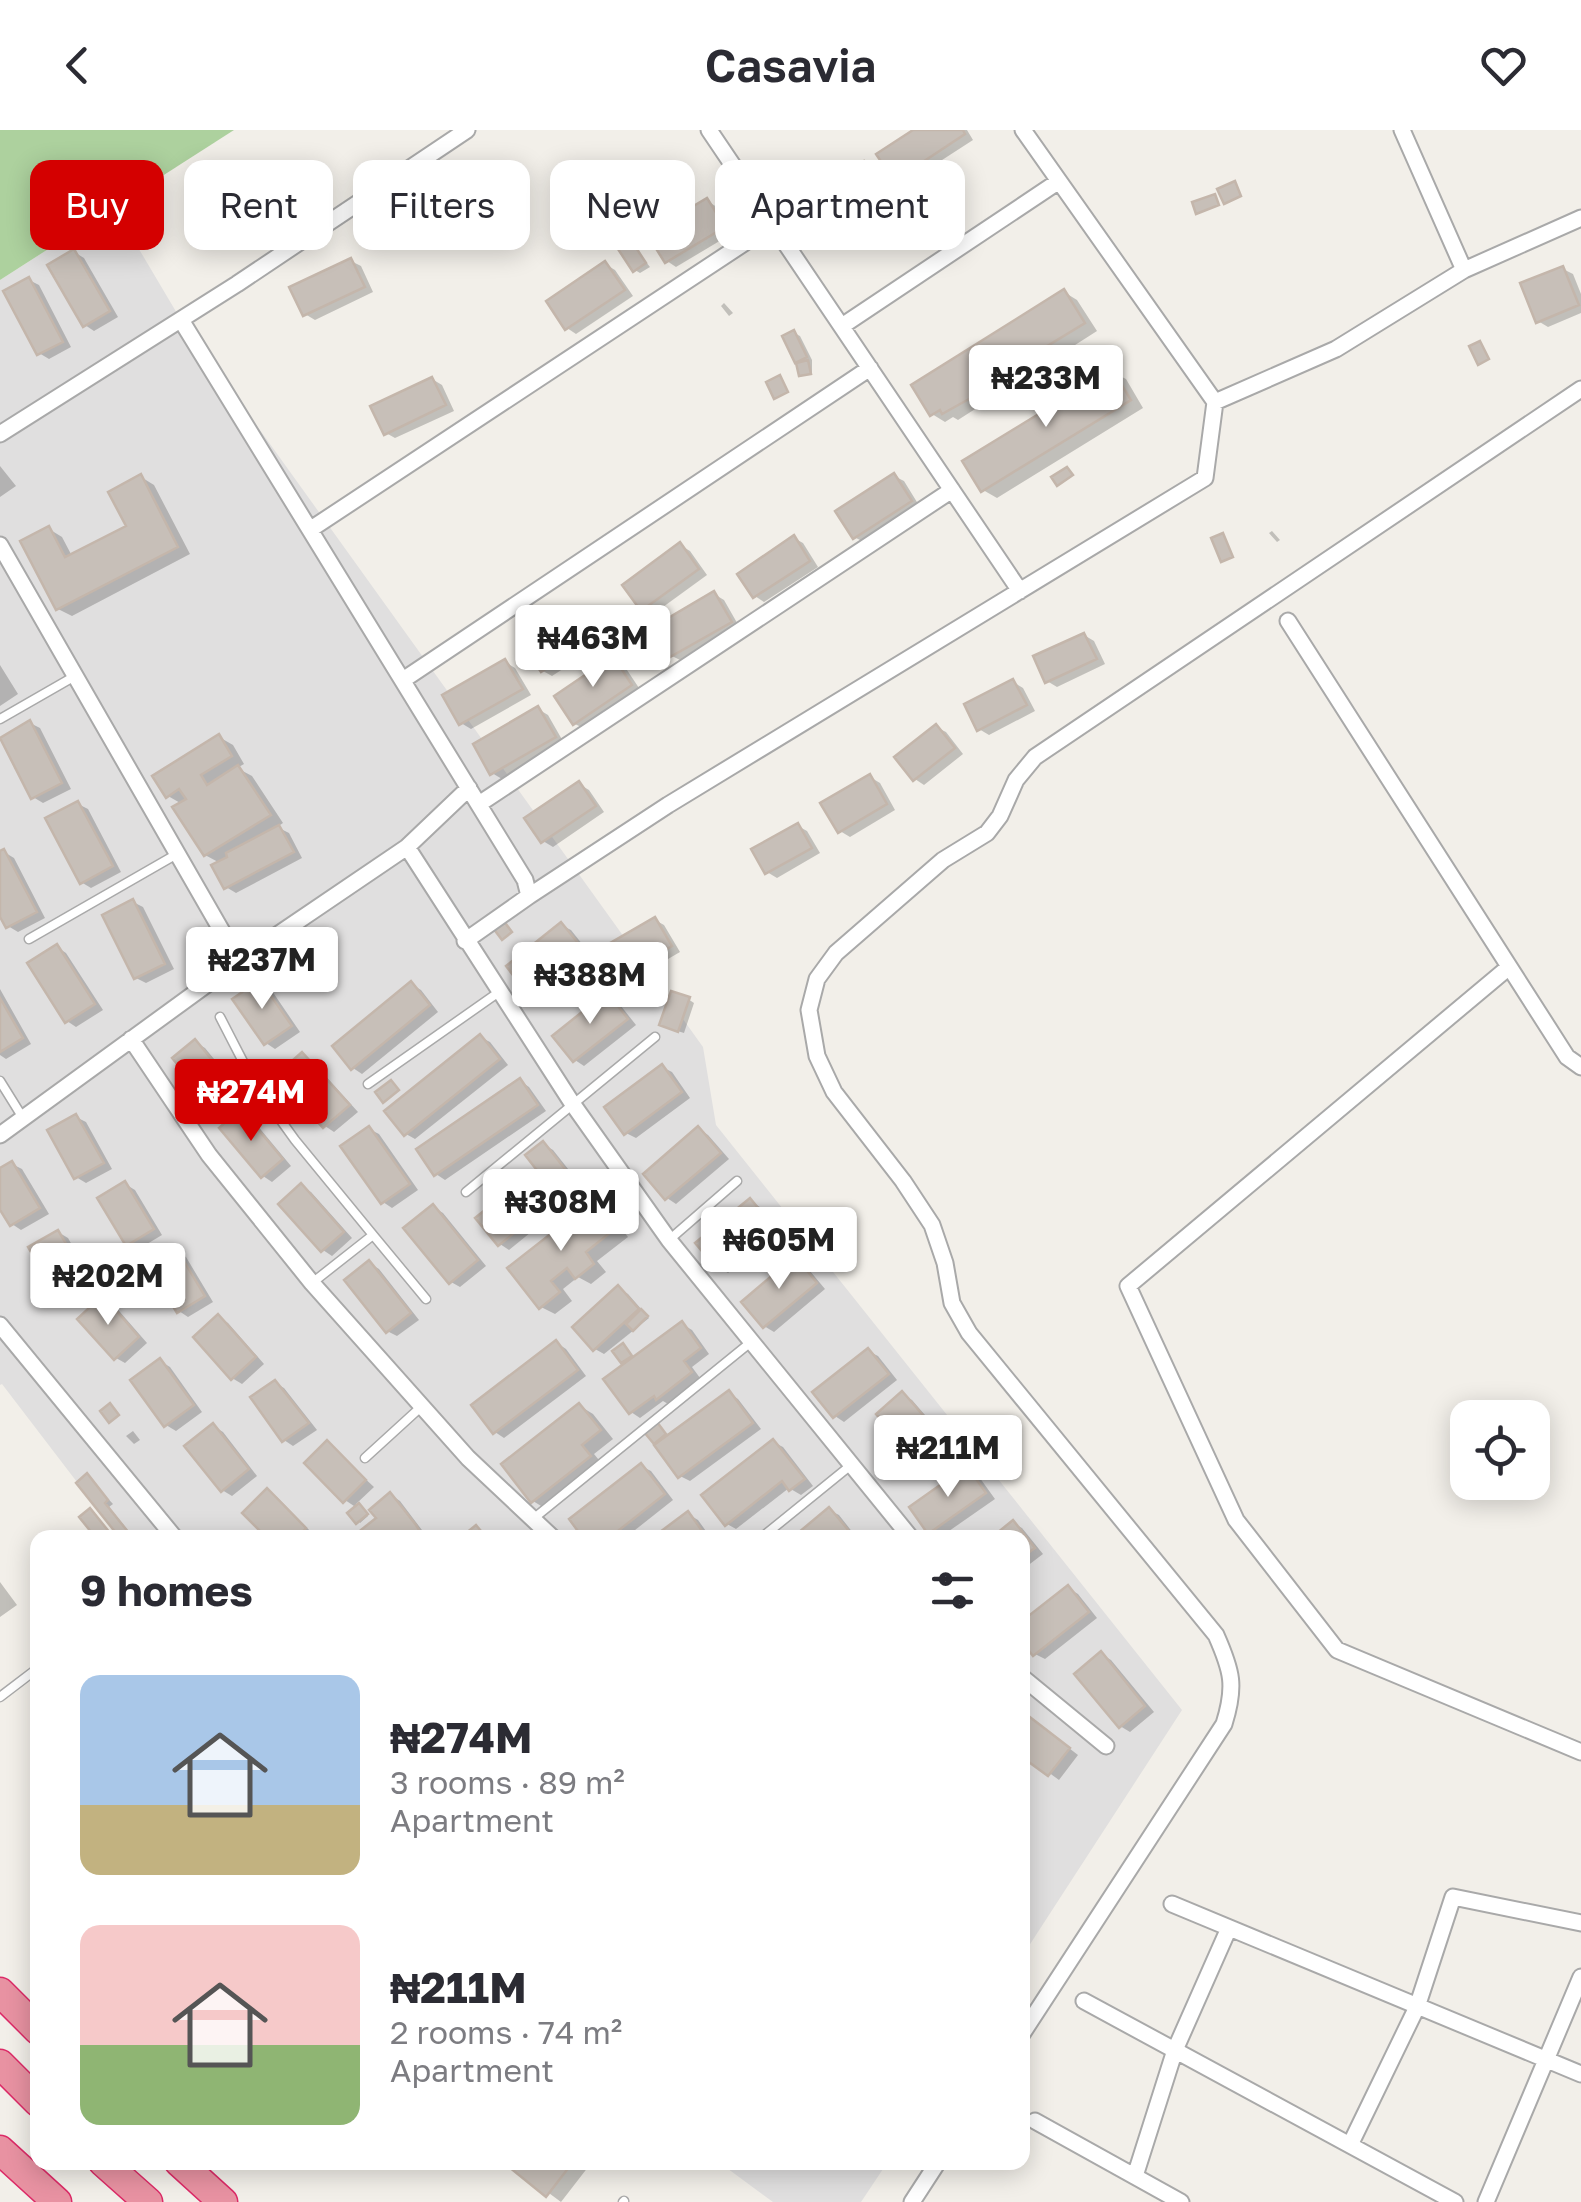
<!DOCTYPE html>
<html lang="en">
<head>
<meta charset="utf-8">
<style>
  :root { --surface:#fff; --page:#f2f2f3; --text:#2b2b33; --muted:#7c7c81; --accent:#d40000 }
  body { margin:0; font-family:"Golos Text",sans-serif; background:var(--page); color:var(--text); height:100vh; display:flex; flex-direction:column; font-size:38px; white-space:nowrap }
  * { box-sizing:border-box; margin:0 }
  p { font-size:32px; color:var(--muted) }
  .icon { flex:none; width:55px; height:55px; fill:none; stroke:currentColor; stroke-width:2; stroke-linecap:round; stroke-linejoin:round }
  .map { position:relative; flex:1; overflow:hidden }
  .drawer { position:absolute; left:30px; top:1400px; width:1000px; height:640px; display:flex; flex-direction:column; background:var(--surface); border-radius:20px; box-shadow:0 5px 25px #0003 }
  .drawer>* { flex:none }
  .hud { position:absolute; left:30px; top:30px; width:1000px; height:90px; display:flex; gap:20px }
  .buttons { position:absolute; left:1450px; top:1270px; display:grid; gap:20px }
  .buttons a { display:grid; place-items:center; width:100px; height:100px; border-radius:20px; background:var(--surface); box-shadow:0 5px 25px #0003; font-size:50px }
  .price { position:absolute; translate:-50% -85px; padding:0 22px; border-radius:10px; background:#fff; color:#222; font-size:32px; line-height:65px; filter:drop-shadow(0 2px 5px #0008) }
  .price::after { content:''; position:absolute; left:50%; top:60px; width:30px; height:22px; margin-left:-15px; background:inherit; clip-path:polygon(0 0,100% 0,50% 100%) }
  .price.active { background:var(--accent); color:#fff }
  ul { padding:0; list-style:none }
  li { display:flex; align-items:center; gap:30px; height:250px; padding:0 50px }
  li span { display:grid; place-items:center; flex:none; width:280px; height:200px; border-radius:20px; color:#555 }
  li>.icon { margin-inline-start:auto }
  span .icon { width:120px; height:120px; fill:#fffc; stroke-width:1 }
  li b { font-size:42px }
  h2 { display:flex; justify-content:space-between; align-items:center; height:120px; padding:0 50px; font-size:42px }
  .tag { padding:0 35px; border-radius:20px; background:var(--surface); box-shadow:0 5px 25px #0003; font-size:35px; line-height:90px }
  .tag.active { background:var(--accent); color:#fff }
  header { display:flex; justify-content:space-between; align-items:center; height:130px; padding:0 50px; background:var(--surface); font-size:45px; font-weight:600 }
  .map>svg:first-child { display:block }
</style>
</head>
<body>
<header><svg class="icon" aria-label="back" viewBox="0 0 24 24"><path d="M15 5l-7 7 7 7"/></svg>Casavia<svg class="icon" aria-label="heart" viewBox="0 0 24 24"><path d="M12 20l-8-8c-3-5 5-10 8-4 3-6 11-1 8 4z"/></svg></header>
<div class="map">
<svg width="1581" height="2072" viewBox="0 0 1581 2072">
  <rect width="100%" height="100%" fill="#f2efe9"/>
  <path fill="#e0dfdf" d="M114 77 181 190 703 917 716 995 1182 1580 1023 1825 1022 1408 119 1407 2 1254 0 1255V150Z
    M720 2033H887L861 2072H773Z"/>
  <path fill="#add19e" d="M0 0H234L0 150Z"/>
  <path fill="#0003" d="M917 0H967L973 10 905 54 895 49Z
    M864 34 874 40 889 63 821 108 811 102Z
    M707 71 717 77 733 103 676 137 667 131Z
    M631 113 650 137 640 143 635 140Z
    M74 122 84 128 118 187 94 201 85 195Z
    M351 131 361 136 373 162 315 190 305 184Z
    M605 134 615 140 633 166 576 204 567 198Z
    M1563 139 1573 144 1581 164V183L1548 197 1538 191Z
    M29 150 39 155 71 217 49 229 39 223Z
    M1064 162 1077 170 1097 201 958 290 953 287 945 292 932 284Z
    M724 173 733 183 729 186 721 176Z
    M794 203 800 206 812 230V244L801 245Z
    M1112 242 1126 249 1143 278 997 368 983 360Z
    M432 249 442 255 454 281 395 308 386 303Z
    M0 336 16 356 0 367Z
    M894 346 904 351 920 377 864 412 854 407Z
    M141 347 154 355 190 424 72 486 58 479 49 399 62 407 72 426 129 397Z
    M1272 401 1280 410 1277 412 1269 403Z
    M794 408 803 413 818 437 764 472 755 466Z
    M680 415 690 421 707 445 652 485 643 479Z
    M714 464 724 470 740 498 682 531 672 526Z
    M581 482 591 488 606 511 552 546 543 541Z
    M1084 505 1094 511 1105 534 1057 557 1047 551Z
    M613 529 623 534 641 561 585 599 575 594 557 567Z
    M505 532 515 538 531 565 471 599 461 593Z
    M0 535 18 564 0 576Z
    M1013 552 1023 558 1035 581 989 605 979 599Z
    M538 579 548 585 564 613 502 649 492 643Z
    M30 593 40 598 71 659 43 673 33 667Z
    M936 597 946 602 963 624 924 655 915 649Z
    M219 607 233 615 244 634 237 638 252 646 283 693 277 697 289 703 302 728 236 763 226 757 220 733 205 725 182 674 168 666Z
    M870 647 880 653 895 680 850 707 840 701Z
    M579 654 589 660 604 682 553 717 543 711Z
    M78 674 88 679 121 742 91 758 81 752Z
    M798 696 807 701 820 723 777 748 767 742Z
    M4 722 14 728 45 788 18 802 8 796 0 782V724Z
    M133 772 143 777 174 839 146 853 136 848Z
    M655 790 664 795 680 822 634 849 624 844Z
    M561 795 571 800 590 824 538 866 528 860Z
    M57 817 66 823 103 880 76 897 67 891Z
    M260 853 270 858 300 902 275 919 266 913Z
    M411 854 421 860 438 882 362 944 353 938Z
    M0 859 31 914 6 929 0 925Z
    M608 865 617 871 636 895 584 936 575 930Z
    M688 869 694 873 684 903 668 898Z
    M480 907 490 912 508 935 415 1009 406 1004Z
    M195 912 205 918 237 957 218 973 208 968Z
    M303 925 312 931 358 982 334 1002 325 996Z
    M662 937 672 942 690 968 636 1008 626 1003Z
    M520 951 529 957 546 981 445 1050 436 1044Z
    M242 983 251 988 291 1036 272 1052 263 1046Z
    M76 987 86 992 112 1039 86 1053 76 1047Z
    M369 999 379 1004 418 1060 392 1078 383 1072Z
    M699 999 708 1005 729 1029 676 1074 667 1068Z
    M543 1014 553 1020 584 1059 509 1120 500 1114 540 1039Z
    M12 1034 22 1039 49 1084 21 1100 12 1094 0 1075V1041Z
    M125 1054 135 1060 162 1105 137 1120 127 1115Z
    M301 1057 311 1062 352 1108 332 1126 323 1120Z
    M750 1071 760 1077 779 1101 728 1143 718 1137Z
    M594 1073 607 1081 628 1107 597 1131 606 1142 591 1154 578 1147 563 1159 572 1171 555 1184 541 1177 511 1138Z
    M433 1077 443 1083 486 1136 460 1157 451 1152Z
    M58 1102 68 1108 94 1154 68 1169 58 1163Z
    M176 1121 186 1127 213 1172 188 1187 179 1181Z
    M796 1129 805 1135 825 1159 774 1202 764 1196Z
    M369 1133 379 1139 419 1190 397 1206 387 1201Z
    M618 1158 628 1164 649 1188 604 1224 595 1219Z
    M103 1169 113 1174 147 1213 125 1233 116 1228Z
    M219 1187 228 1193 264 1234 242 1254 232 1248Z
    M682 1194 692 1200 709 1224 692 1237 700 1248 668 1274 663 1271 640 1288 631 1282 627 1234 623 1232 625 1217 634 1229Z
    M557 1213 566 1219 586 1246 504 1308 495 1302Z
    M868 1221 878 1226 897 1250 844 1292 835 1286Z
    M160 1231 170 1237 202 1282 176 1301 166 1295Z
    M275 1253 284 1258 317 1300 293 1316 284 1310Z
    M729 1263 738 1269 761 1299 690 1351 680 1346 655 1312 659 1296 668 1308Z
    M902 1264 912 1270 956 1321 934 1340 924 1335Z
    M580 1276 593 1284 613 1309 594 1324 603 1335 546 1379 533 1371Z
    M213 1296 223 1302 257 1346 232 1366 222 1360Z
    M133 1301 140 1310 134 1314 126 1306Z
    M773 1312 783 1317 813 1356 801 1365 789 1358 736 1399 727 1394Z
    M327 1313 374 1357 356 1374 368 1386 360 1393 357 1378 345 1370Z
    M641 1336 651 1341 673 1370 625 1408H586Z
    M968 1339 977 1344 995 1369 939 1408 929 1402Z
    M87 1346 113 1374 109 1377 134 1408H123Z
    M267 1362 277 1367 314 1405 312 1408H271Z
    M391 1365 400 1371 428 1408H370Z
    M829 1380 839 1385 857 1408H796Z
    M688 1384 698 1390 711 1408H656Z
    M1013 1393 1022 1398 1043 1424 1022 1440V1408Z
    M0 1452 17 1475 0 1487Z
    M1068 1458 1078 1464 1097 1488 1045 1529 1035 1524Z
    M1101 1524 1111 1530 1154 1582 1130 1602 1120 1596Z
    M1022 1582 1078 1625 1059 1650 1022 1623Z
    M507 2032H592L561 2072Z"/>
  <path fill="#c7bfb8" stroke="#c4b6ab" stroke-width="2.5" d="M913 0H963L965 4 894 51 876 24Z
    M864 31 881 57 809 104 793 78Z
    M1235 51 1241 66 1224 74 1217 59Z
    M1215 64 1219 75 1196 84 1192 72Z
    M707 68 725 97 665 133 647 104Z
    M631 110 646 133 633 142 618 119Z
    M74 119 110 181 83 197 47 135Z
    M351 128 365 157 303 186 289 157Z
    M605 131 625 160 565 200 546 171Z
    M1563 136 1579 175 1536 193 1520 153Z
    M29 147 63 212 37 225 3 161Z
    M1064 159 1085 193 1006 241 1008 244 969 269 942 284 940 280 930 286 911 255Z
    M794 200 807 227 795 233 782 206Z
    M1480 211 1489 229 1478 235 1469 216Z
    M808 230 811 244 799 246 796 233Z
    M1112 239 1131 270 981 362 962 331Z
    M780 245 788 262 774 269 766 252Z
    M432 247 446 275 384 305 370 276Z
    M1067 337 1073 345 1057 356 1051 347Z
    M894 343 912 371 853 409 835 381Z
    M141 344 178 417 56 480 20 411 49 396 65 427 126 396 108 362Z
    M1223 403 1233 427 1221 432 1211 408Z
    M794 405 810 431 753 468 737 444Z
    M680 412 699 439 641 481 622 455Z
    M714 461 732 492 670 527 653 497Z
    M581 479 598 505 541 542 524 516Z
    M1084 503 1097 529 1045 553 1033 526Z
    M613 526 632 555 573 595 554 566Z
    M505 529 523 559 459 595 442 565Z
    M1013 549 1027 575 977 601 964 574Z
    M538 576 556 607 490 645 473 614Z
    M30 590 62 653 31 669 0 608Z
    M936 594 955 618 913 651 894 627Z
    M219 604 232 626 201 645 207 655 238 635 271 685 204 726 172 677 186 669 179 659 166 668 152 646Z
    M870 644 887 674 838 703 820 673Z
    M579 651 596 676 541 713 524 688Z
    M78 671 113 736 80 754 45 688Z
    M798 693 812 718 765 744 751 719Z
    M279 695 294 722 224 759 211 735 227 727 226 723Z
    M4 719 37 782 6 798 0 787V721Z
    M133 769 165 834 134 849 102 785Z
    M655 787 672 816 622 846 605 816Z
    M503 790 512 802 502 810 493 798Z
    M561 792 582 818 526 862 506 836Z
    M57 814 95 874 65 893 27 833Z
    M260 850 292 896 264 915 232 869Z
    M411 851 430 875 351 940 332 916Z
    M671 861 690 867 678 902 659 895Z
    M607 862 628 889 573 932 552 906Z
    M0 868 23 908 0 922Z
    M480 904 500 929 404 1006 384 981Z
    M195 909 229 951 207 970 172 928Z
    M302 922 350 975 323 998 276 945Z
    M662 934 682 962 624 1005 604 977Z
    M520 948 538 975 434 1046 416 1019Z
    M391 950 399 960 383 973 375 962Z
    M241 979 283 1029 261 1048 219 998Z
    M76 984 104 1033 74 1049 47 1000Z
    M369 996 410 1054 381 1074 340 1016Z
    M698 996 721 1023 665 1070 643 1044Z
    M543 1011 576 1053 498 1116 475 1088 536 1039 525 1025Z
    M12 1031 40 1078 10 1096 0 1080V1038Z
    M125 1051 154 1099 126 1116 97 1068Z
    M301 1053 344 1102 321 1122 278 1074Z
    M750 1068 771 1094 717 1139 695 1113Z
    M594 1070 616 1098 586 1122 594 1134 575 1149 567 1138 551 1151 560 1162 539 1179 507 1138Z
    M433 1074 478 1130 449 1154 403 1098Z
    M58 1100 86 1148 56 1165 28 1117Z
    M176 1118 205 1166 177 1183 148 1135Z
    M795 1126 817 1153 763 1198 741 1172Z
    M369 1130 411 1183 386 1203 344 1150Z
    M618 1155 639 1179 593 1221 572 1197Z
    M103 1165 139 1207 114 1230 77 1189Z
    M641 1179 648 1186 633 1201 626 1194Z
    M218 1184 256 1227 231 1250 193 1207Z
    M682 1191 701 1218 684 1231 692 1242 656 1270 654 1266 629 1284 603 1249Z
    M556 1210 578 1240 493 1304 471 1275Z
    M623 1213 632 1226 621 1233 612 1221Z
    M868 1218 889 1244 833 1288 812 1262Z
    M160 1228 194 1275 164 1297 130 1250Z
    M275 1250 309 1293 282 1312 250 1267Z
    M729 1260 753 1293 678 1348 654 1315Z
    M902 1261 948 1314 923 1337 876 1284Z
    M110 1273 119 1285 109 1293 100 1281Z
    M579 1273 601 1300 582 1315 591 1326 531 1373 501 1334Z
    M657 1292 666 1304 654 1314 644 1302Z
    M213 1293 249 1339 221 1362 184 1316Z
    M773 1309 805 1349 789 1361 782 1351 725 1396 701 1365Z
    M327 1310 366 1350 343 1373 304 1333Z
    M641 1333 665 1364 609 1408H583L569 1389Z
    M967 1336 986 1363 928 1404 909 1377Z
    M87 1343 108 1370 105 1373 133 1408H120L76 1353Z
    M267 1358 306 1398 297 1408H267L242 1383Z
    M390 1362 416 1395 424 1408H392L389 1403 384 1408H367L361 1400 376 1388 369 1380Z
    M359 1373 368 1384 356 1394 347 1383Z
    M829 1377 854 1407 792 1408Z
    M90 1378 114 1408H96L79 1387Z
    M688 1381 707 1408H652Z
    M1013 1390 1035 1418 1022 1427V1408H991Z
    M476 1395 485 1406 483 1408H460Z
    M1068 1455 1089 1482 1033 1526 1022 1512V1491Z
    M1101 1521 1145 1576 1119 1598 1074 1544Z
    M1022 1581 1070 1618 1048 1646 1022 1627Z
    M503 2032H573L546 2067Z"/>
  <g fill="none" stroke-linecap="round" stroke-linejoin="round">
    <defs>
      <path id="lane" d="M0 589 75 546
        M29 809 177 724
        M220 887 254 953 295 1010 373 1105
        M0 951 23 988
        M368 954 499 862
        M466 1062 655 907
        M669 1110 737 1051
        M312 1153 373 1105 426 1169
        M365 1328 422 1276
        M533 1389 751 1212
        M761 1408 851 1335
        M0 1567 38 1538
        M623 2072 624 2071"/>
      <path id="street" d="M709 0 1020 461
        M1402 0 1464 140
        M181 190 525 750 529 766 465 811
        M842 196 1059 51
        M1215 272 1336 219 1464 140 1581 88
        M0 304 237 154 467 0
        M311 399 773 94
        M0 415 239 831 0 1005
        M1288 491 1567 927 1581 937
        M403 550 870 238
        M479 674 952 360
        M407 717 572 973 669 1110 911 1408
        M529 766 668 675 1205 348 1215 272 1023 0
        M239 831 407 717 469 658
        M1509 837 1128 1156 1236 1390 1337 1520 1581 1622
        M131 909 209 1025 312 1153 468 1328 553 1408
        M0 1195 175 1408
        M1022 1547 1106 1616
        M1172 1774 1581 1944
        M1084 1871 1455 2072
        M1022 1904 1224 1594C1236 1556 1232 1541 1216 1505L969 1203 952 1173 945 1133 932 1095 903 1051 834 962 817 926 809 880 817 849 836 823 943 730 987 703 1000 686 1016 650 1035 627 1581 259
        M1035 1991 1181 2072
        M1350 2015 1417 1877 1453 1767 1581 1793
        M1135 2046 1175 1920 1229 1798
        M912 2072 938 2032
        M1486 2072 1581 1847"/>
      <path id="highway" d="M0 1862 38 1900
        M0 1934 38 1972
        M0 2020 57 2072
        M103 2032 148 2072
        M179 2032 223 2072"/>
    </defs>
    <use href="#lane" stroke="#a9a9a9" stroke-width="11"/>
    <use href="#street" stroke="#a9a9a9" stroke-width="19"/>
    <use href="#highway" stroke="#dc2a67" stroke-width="31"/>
    <use href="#lane" stroke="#fff" stroke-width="8"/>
    <use href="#street" stroke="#fff" stroke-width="15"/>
    <use href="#highway" stroke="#e892a2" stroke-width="28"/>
  </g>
</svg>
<div class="buttons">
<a><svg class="icon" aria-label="locate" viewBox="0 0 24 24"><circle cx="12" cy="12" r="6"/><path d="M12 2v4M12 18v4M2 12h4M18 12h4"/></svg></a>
</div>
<b class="price" style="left:1046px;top:300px">₦233M</b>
<b class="price" style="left:593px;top:560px">₦463M</b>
<b class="price" style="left:262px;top:882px">₦237M</b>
<b class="price" style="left:590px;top:897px">₦388M</b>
<b class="price active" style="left:251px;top:1014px">₦274M</b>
<b class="price" style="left:561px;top:1124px">₦308M</b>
<b class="price" style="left:779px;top:1162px">₦605M</b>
<b class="price" style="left:108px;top:1198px">₦202M</b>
<b class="price" style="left:948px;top:1370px">₦211M</b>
<div class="hud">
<a class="tag active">Buy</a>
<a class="tag">Rent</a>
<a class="tag">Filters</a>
<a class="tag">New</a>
<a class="tag">Apartment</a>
</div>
<section class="drawer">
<h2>9 homes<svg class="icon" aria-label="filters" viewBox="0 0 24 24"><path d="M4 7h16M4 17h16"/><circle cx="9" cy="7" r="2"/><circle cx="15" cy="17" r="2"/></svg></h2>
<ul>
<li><span style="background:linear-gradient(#a9c7e8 65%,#c2b280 0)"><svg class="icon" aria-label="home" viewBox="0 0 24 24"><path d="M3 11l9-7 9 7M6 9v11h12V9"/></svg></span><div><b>₦274M</b><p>3 rooms · 89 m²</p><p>Apartment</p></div></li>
<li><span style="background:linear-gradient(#f6c9c9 60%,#8fb573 0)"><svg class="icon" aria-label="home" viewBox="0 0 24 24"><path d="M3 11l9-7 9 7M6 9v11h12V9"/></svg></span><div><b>₦211M</b><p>2 rooms · 74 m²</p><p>Apartment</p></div></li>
</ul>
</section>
</div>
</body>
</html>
